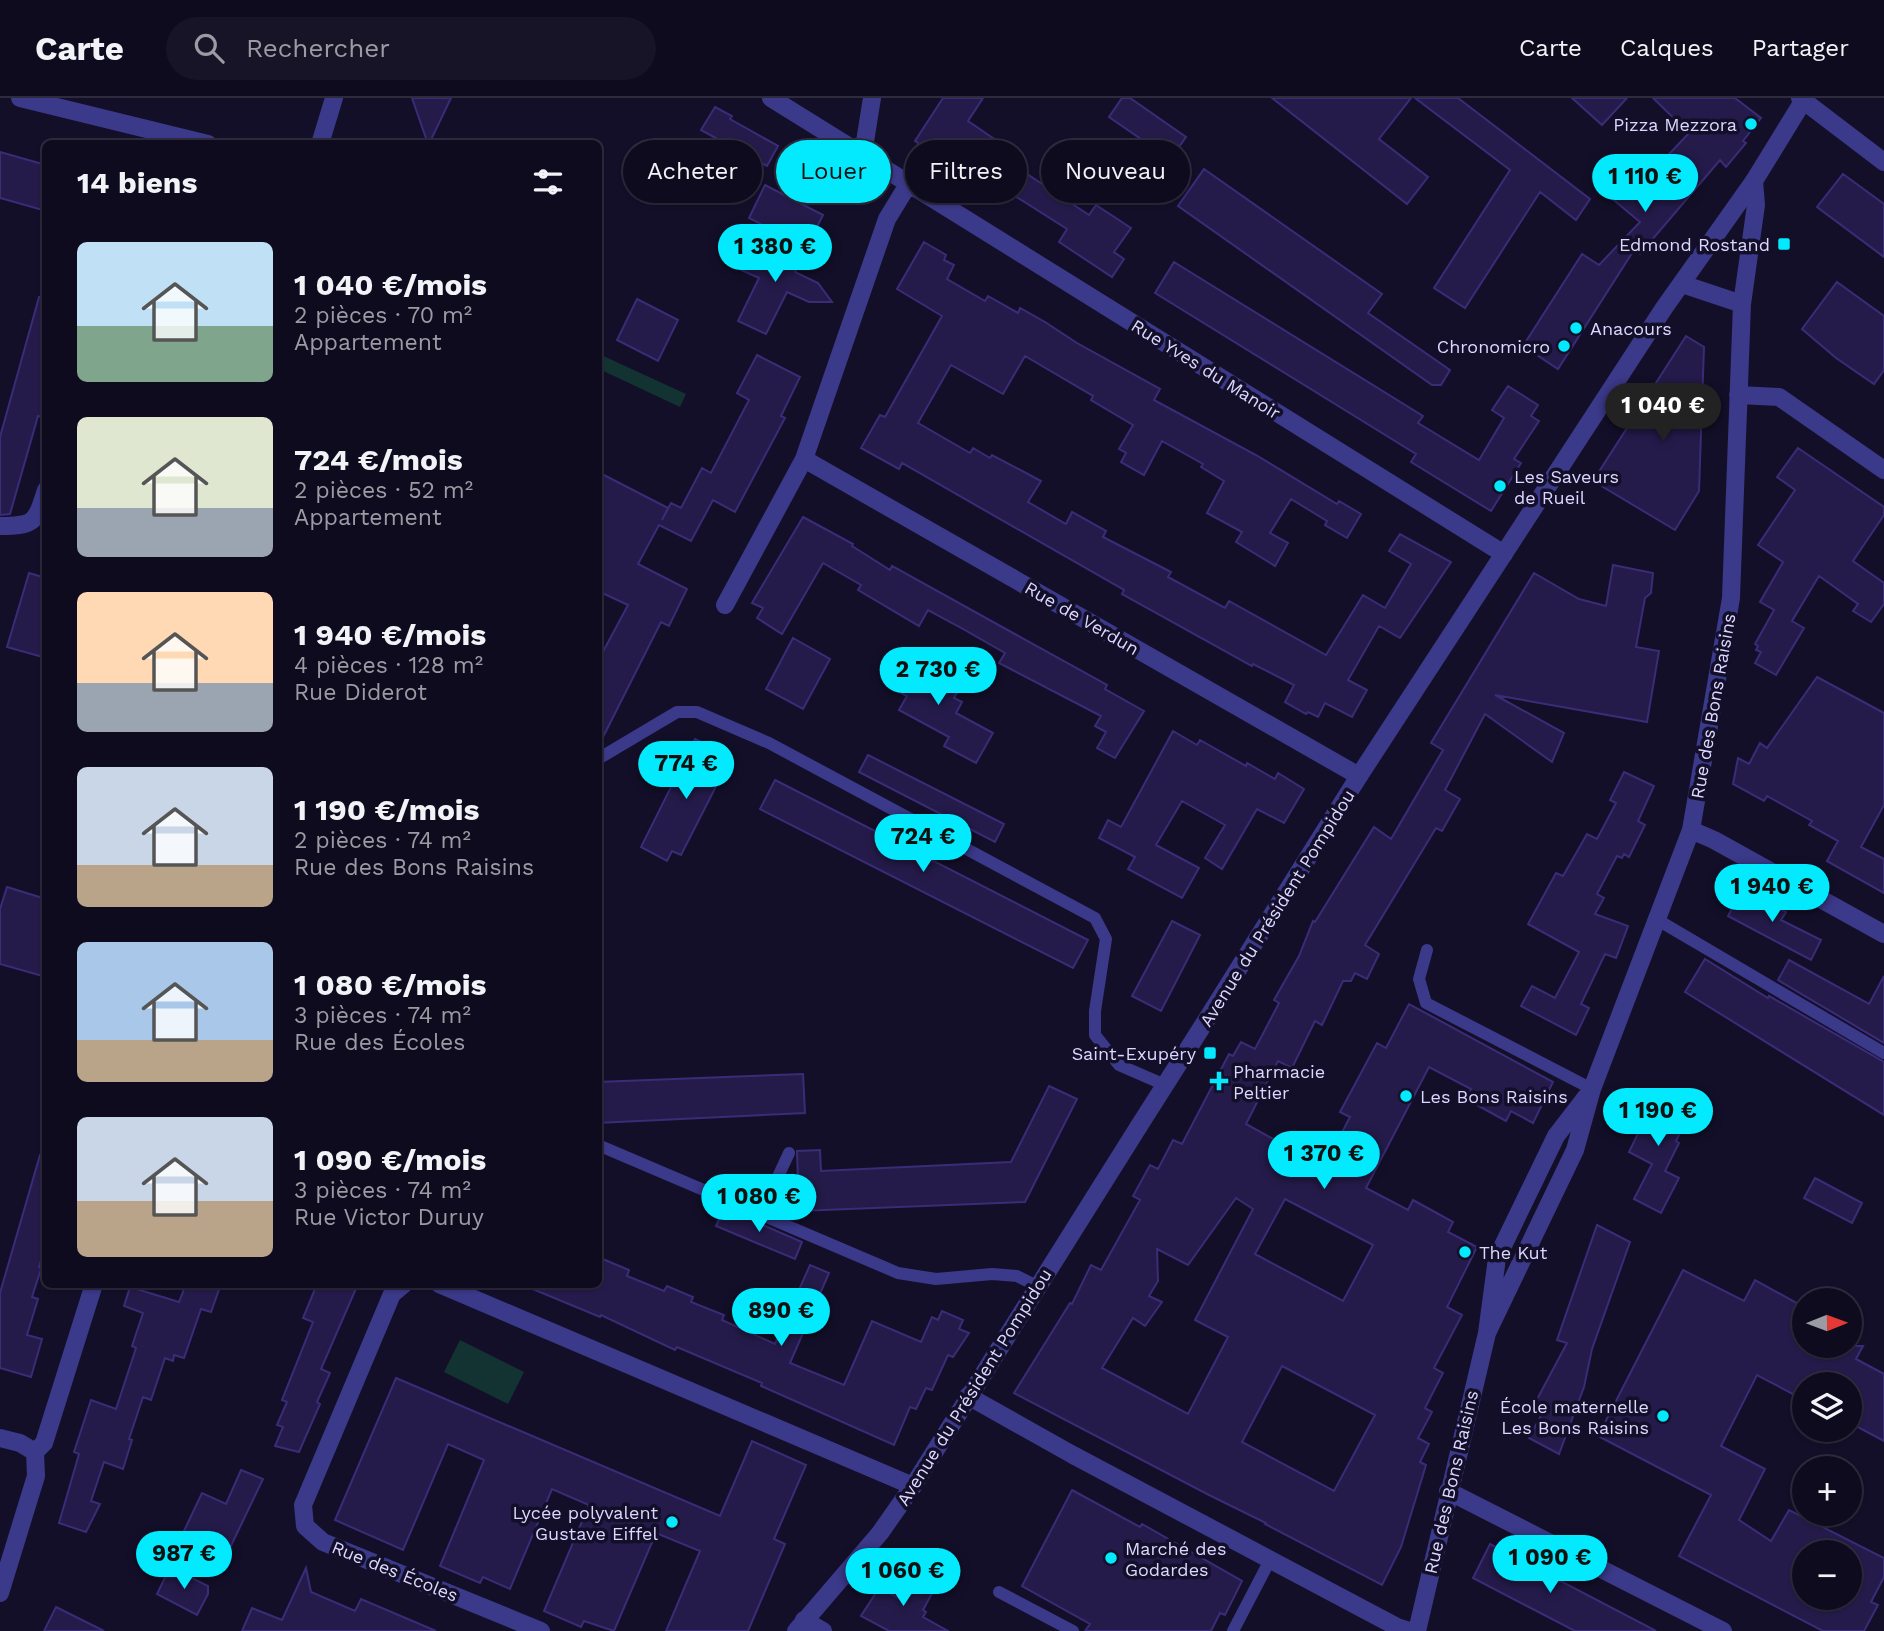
<!DOCTYPE html>
<html lang="fr">
<head>
<meta charset="utf-8">
<style>
  :root { --surface:#0e0b1f; --page:#171428; --text:#f1f3f6; --muted:#9b9ba4; --line:#2e2b3d; --accent:#03eaff }
  body { margin:0; font-family:"Work Sans",sans-serif; background:var(--page); color:var(--text); height:100vh; display:flex; flex-direction:column; font-size:26px; white-space:nowrap }
  * { box-sizing:border-box; margin:0 }
  p { font-size:23px; color:var(--muted) }
  .icon { flex:none; width:38px; height:38px; fill:none; stroke:currentColor; stroke-width:2; stroke-linecap:round; stroke-linejoin:round }
  .map { position:relative; flex:1; overflow:hidden }
  .sheet { position:absolute; left:42px; top:42px; width:560px; height:1148px; display:flex; flex-direction:column; background:var(--surface); border-radius:10px; box-shadow:0 2px 5px #0004,0 0 0 2px var(--line) }
  .sheet>* { flex:none }
  .banner { position:absolute; left:623px; top:42px; width:665px; height:63px; display:flex; gap:14px }
  .needle { width:46px; rotate:89deg }
  .buttons { position:absolute; left:1792px; top:1190px; display:grid; gap:14px }
  .buttons a { display:grid; place-items:center; width:70px; height:70px; border-radius:50%; background:var(--surface); box-shadow:0 2px 5px #0004,0 0 0 2px var(--line); font-size:35px }
  .price { position:absolute; translate:-50% -60px; padding:0 16px; border-radius:24px; background:var(--accent); color:#111; font-size:23px; line-height:46px; filter:drop-shadow(0 2px 4px #0008) }
  .price::after { content:''; position:absolute; left:50%; top:42px; width:21px; height:16px; margin-left:-10px; background:inherit; clip-path:polygon(0 0,100% 0,50% 100%) }
  .price.selected { background:#222; color:#fff }
  ul { padding:0; list-style:none }
  li { display:flex; align-items:center; gap:21px; height:175px; padding:0 35px }
  li span { display:grid; place-items:center; flex:none; width:196px; height:140px; border-radius:10px; color:#555 }
  li>.icon { margin-inline-start:auto }
  span .icon { width:84px; height:84px; fill:#fffc; stroke-width:1 }
  li b { font-size:30px }
  h2 { display:flex; justify-content:space-between; align-items:center; height:84px; padding:0 35px; font-size:30px }
  .chip { padding:0 24px; border-radius:32px; background:var(--surface); box-shadow:0 2px 5px #0004,0 0 0 2px var(--line); font-size:24px; line-height:63px }
  .chip.selected { background:var(--accent); color:#111 }
  header { display:flex; align-items:center; gap:42px; box-sizing:border-box; height:98px; padding:0 35px; background:var(--surface); border-bottom:2px solid var(--line) }
  header strong { font-size:33px }
  nav { display:flex; gap:38px; margin-inline-start:auto; font-size:24px }
  .search { width:490px; height:63px; background:var(--page); display:flex; align-items:center; gap:18px; box-sizing:border-box; padding:0 24px; border-radius:38px; color:var(--muted); font-size:26px }
  .map>svg:first-child { display:block }
</style>
</head>
<body>
<header>
<strong>Carte</strong>
<div class="search"><svg class="icon" aria-label="search" viewBox="0 0 24 24"><circle cx="10" cy="10" r="6"/><path d="M15 15l6 6"/></svg>Rechercher</div>
<nav><a>Carte</a><a>Calques</a><a>Partager</a></nav>
</header>
<div class="map">
<svg width="1884" height="1533" viewBox="0 0 1884 1533">
  <rect width="100%" height="100%" fill="#130f29"/>
  <path fill="#123331" d="M599 256 686 296 680 309 599 271Z
    M460 1242 524 1274 508 1306 444 1274Z"/>
  <path fill="#241b4a" stroke="#3a2c77" stroke-width="2" fill-rule="evenodd" d="M412 0H451L429 46H428Z
    M943 0H983L968 23 1006 49 1000 58 1089 117 1096 107 1131 130 1114 154 1124 161 1112 179 1059 144 1067 131 996 86 991 93 979 86 915 43Z
    M1122 0H1130L1186 39 1172 59 1155 48 1154 50 1109 19Z
    M1272 0H1411L1379 41 1428 79 1407 106Z
    M1415 0H1458L1590 101 1576 122 1540 94 1465 210 1434 190 1510 72Z
    M1572 0H1627L1602 27Z
    M1653 0H1735L1761 20 1743 43 1746 45 1726 69 1720 62 1640 156 1634 152 1558 271 1523 248 1582 156 1599 167 1640 124 1610 99 1628 80 1638 89 1689 35Z
    M715 9 732 18 730 21 778 48 767 68 701 32Z
    M0 54 46 67V113L0 100Z
    M1204 71 1382 196 1368 215 1450 272 1441 287H1432L1178 108Z
    M1843 76 1884 106V159L1817 109Z
    M765 87 823 117 807 149 749 120Z
    M924 144 946 157 944 162 954 167 947 181 985 203 988 198 1018 215 1020 210 1045 224 1077 245 1160 291 1154 302 1256 357 1337 406 1339 403 1361 416 1347 440 1325 427 1327 423 1291 401 1270 435 1288 445 1275 468 1236 444 1242 434 1207 415 1224 383 1201 369 1203 366 1162 343 1144 377 1121 364 1126 355 1119 351 1133 327 1091 302 1093 298 1025 258 1003 296 951 267 918 325 970 355 973 350 990 360 992 357 1041 383 1028 404 1066 426 1072 414 1106 433 1103 439 1171 474 1168 479 1225 510 1229 503 1326 557 1363 497 1385 510 1411 466 1389 453 1400 436 1451 464 1400 540 1379 528 1348 582 1367 592 1352 619 1325 605 1318 619 1308 614 1306 616 1285 604 1294 587 1253 566 1252 568 1122 496 1124 492 902 365 899 371 861 350 880 317 885 319 942 218 897 191Z
    M806 150 795 174 818 185 832 204H809L787 194 766 236 738 223 759 180 741 172 735 162 740 152Z
    M1174 164 1423 318 1418 325 1479 362 1504 320 1492 312 1508 288 1538 307 1531 318 1539 323 1514 361 1521 365 1491 413 1411 364 1416 356 1155 195Z
    M1837 184 1884 218V272L1874 286 1836 260 1802 231Z
    M39 199 46 200V304L42 319 38 318 10 416 0 417V339Z
    M637 201 678 222 658 263 617 242Z
    M1686 238 1704 249 1699 393 1675 432 1593 383Z
    M757 257 800 279 781 318 785 320 735 414 713 402 691 443 659 427 638 466 687 491 669 528 661 524 598 649V563L628 507 598 493V374L668 410 662 422 671 405 681 410 702 370 711 375 749 302 737 295Z
    M1798 350 1884 409V417L1853 463 1884 485V506L1871 524 1853 513 1858 506 1819 478 1792 523 1804 530 1776 577 1755 565 1761 554 1756 552 1758 548 1755 546 1774 512 1760 504 1783 464 1758 447 1795 392 1777 379Z
    M803 419 853 446 852 448 890 472 892 468 1107 587 1105 591 1144 613 1115 660 1097 650 1106 634 1095 628 1101 618 999 565 1005 555 963 531 928 512 919 528 858 492 861 487 823 465 782 536 757 520 763 510 752 505Z
    M1613 467 1653 475 1651 495 1645 500 1636 549 1659 553 1647 624 1495 597 1564 635 1552 664 1485 616 1445 692 1460 701 1442 733 1436 730 1365 847 1379 856 1367 881 1355 875 1351 883H1343L1322 927 1315 923 1292 970 1278 963 1246 1026 1324 1069 1350 1019 1340 1014 1377 945 1386 950 1409 906 1553 984 1533 1025 1511 1013 1506 1023 1466 1001 1471 991 1429 969 1366 1090 1408 1112 1413 1102 1453 1124 1448 1134 1477 1149 1447 1209 1462 1217 1434 1270 1443 1275 1425 1310 1432 1314 1418 1340 1429 1346 1420 1364 1426 1367 1401 1449 1382 1487 1265 1426 1266 1425 1209 1397 1014 1295 1070 1205 1072 1206 1091 1167 1101 1172 1140 1102 1133 1098 1150 1067 1158 1071 1173 1042 1182 1046 1229 956 1233 958 1241 944 1255 951 1279 905 1274 902 1299 858 1313 823 1315 824 1374 729 1391 741 1443 652 1431 645 1534 475 1579 501 1606 508ZM1236 1100 1253 1111 1195 1222 1228 1239 1188 1316 1102 1270 1133 1220 1145 1228 1162 1204 1149 1198 1158 1183 1157 1151 1188 1167ZM1285 1101 1373 1147 1343 1203 1255 1156ZM1282 1268 1375 1317 1334 1393 1242 1344Z
    M29 475 46 480V560L7 549Z
    M793 540 830 561 803 611 766 591Z
    M904 554 960 589 954 600 962 604 956 615 993 635 976 665 944 648 949 639 899 612 907 598 886 587Z
    M1817 579 1884 615V707L1861 749 1884 761V795L1827 763 1838 743 1809 727 1812 723 1767 698 1764 703 1733 686 1738 660 1749 666 1760 645 1767 650Z
    M1173 633 1197 647 1200 642 1246 668 1247 665 1275 681 1278 675 1304 691 1284 725 1257 711 1222 771 1205 760 1225 727 1182 703 1156 747 1199 770 1182 800 1128 771 1135 759 1099 740 1108 722 1121 729Z
    M695 641 731 659 681 757 672 753 667 763 641 749Z
    M868 657 1004 726 995 744 859 674Z
    M1624 674 1654 688 1638 723 1645 727 1629 759 1624 756 1622 760 1617 758 1597 796 1604 800 1595 816 1628 828 1616 860 1605 856 1581 906 1589 910 1576 937 1521 908 1532 888 1555 900 1579 854 1528 826 1556 775 1563 778 1587 736 1597 741 1616 705 1610 702Z
    M775 682 1088 842 1073 870 760 711Z
    M7 789 46 801V879L0 866V811Z
    M1743 790 1786 814 1781 822 1821 842 1811 862 1728 818Z
    M1172 823 1200 837 1161 913 1132 898Z
    M1705 861 1768 900 1769 898 1884 964V1017L1685 894Z
    M1789 862 1869 906 1884 878V945L1778 882Z
    M803 976 805 1015 598 1025V984Z
    M1049 988 1077 1001 1025 1104 799 1113 797 1053 820 1052 821 1073 1011 1064Z
    M1647 993 1690 1015 1676 1043 1679 1045 1665 1073 1679 1080 1661 1115 1634 1101 1652 1066 1629 1054 1644 1023 1633 1018Z
    M40 1057 46 1058V1146L39 1169 41 1171 32 1199 38 1201 27 1237 42 1241 31 1279 0 1270V1195Z
    M1815 1080 1862 1105 1852 1125 1804 1100Z
    M724 1110 802 1144 795 1161 716 1128Z
    M1597 1127 1630 1144 1592 1251 1584 1289 1559 1356 1529 1340 1545 1310 1535 1305 1567 1245 1557 1242Z
    M598 1159 629 1172 627 1178 664 1193 667 1188 693 1199 691 1204 724 1217 722 1222 775 1246 810 1167 829 1175 790 1265 844 1287 872 1223 921 1244 932 1219 938 1222 942 1213 963 1222 959 1231 969 1235 953 1259 948 1257 932 1292 926 1290 916 1311 910 1309 894 1347 761 1288 762 1285 677 1249 675 1252 601 1217 600 1219 523 1187 598 1186Z
    M1683 1172 1744 1203 1755 1182 1804 1209V1248H1863L1856 1261 1884 1276V1343L1850 1325V1286H1804V1302L1757 1277 1721 1348 1765 1371 1739 1422 1771 1443 1789 1412 1884 1460V1479L1871 1504 1878 1507 1864 1533H1823L1679 1458 1711 1397 1598 1338ZM1804 1454H1850V1500H1804Z
    M186 1186H221L211 1214 201 1211 184 1260 174 1257 173 1263 165 1260 151 1302 143 1299 129 1341 132 1342 123 1371 104 1364 91 1403 100 1406 86 1434 59 1425 79 1356 74 1354 91 1302 116 1311 136 1250 132 1248 143 1215 124 1208 130 1189 179 1204Z
    M317 1186H358L321 1271 330 1275 317 1304 320 1306 299 1354 275 1348 283 1329 277 1327 287 1304 282 1302 313 1224 303 1220Z
    M396 1280 720 1418 752 1343 806 1367 774 1441 785 1446 748 1533H666L700 1453 656 1435 614 1533 584 1523 581 1529 544 1513 589 1407 552 1391 510 1491 483 1479 480 1485 440 1468 484 1362 448 1346 403 1452 335 1422Z
    M241 1372 263 1381 228 1454 183 1435 202 1395 226 1406Z
    M1072 1392 1140 1429 1142 1426 1242 1483 1225 1517 1220 1515 1211 1533H1085L1090 1526 1022 1488Z
    M1490 1446 1656 1533H1575L1473 1480Z
    M170 1469 208 1488V1496L197 1517 157 1496Z
    M306 1470 311 1494 355 1513 361 1501 436 1533H242L252 1510 282 1522Z
    M912 1475 936 1488 923 1512 926 1514 923 1519 948 1533H889L861 1518 879 1490 899 1500Z
    M56 1509 104 1533H44Z"/>
  <g fill="none" stroke-linecap="round" stroke-linejoin="round">
    <path stroke="#3b3989" stroke-width="12" d="M598 661 677 614H697L769 645 1095 820 1106 841 1095 913V937L1119 967 1165 987
      M1656 821 1884 955
      M1427 852 1419 881 1426 905 1592 991
      M598 1047 898 1175 936 1181 992 1176 1017 1178 1037 1188
      M761 1115 789 1055
      M999 1494 1073 1533
      M1233 1533 1270 1462"/>
    <path stroke="#3b3989" stroke-width="18" d="M20 0 208 46
      M771 0 1504 456
      M1800 0 1884 64
      M320 46 334 0
      M863 56 872 0
      M1682 186 1742 206
      M1738 297 1779 299 1884 372
      M804 361 1359 678
      M0 428C35 428 36 424 46 392
      M725 507 804 361 887 121 909 85
      M1691 732 1714 742 1884 836
      M1139 1028 1207 921
      M404 1186 392 1196 303 1407 305 1428 323 1444 541 1533
      M439 1186 913 1388
      M1487 1235 1575 1052 1592 991 1691 732 1731 500 1742 206 1756 107 1754 83
      M968 1298 1073 1357 1397 1529 1410 1533
      M0 1340 20 1345 35 1354
      M1448 1393 1723 1533
      M0 1495 36 1378 35 1354 44 1345 94 1186
      M804 1522 823 1533
      M1417 1533 1487 1235 1497 1160 1556 1038 1586 999"/>
    <path stroke="#3b3989" stroke-width="18" d="M1207 921 1359 678 1664 210 1754 83 1805 0
      M796 1533 880 1435 913 1388 1139 1028"/>
  </g>
  <g fill="#03eaff" stroke="#130f29" stroke-width="2.5">
    <circle cx="1751" cy="26" r="7"/>
    <rect x="1777" y="139" width="14" height="14" rx="3.5"/>
    <circle cx="1576" cy="230" r="7"/>
    <circle cx="1564" cy="248" r="7"/>
    <circle cx="1500" cy="388" r="7"/>
    <rect x="1203" y="948" width="14" height="14" rx="3.5"/>
    <path d="M1215.5 972.5h7v7h7v7h-7v7h-7v-7h-7v-7h7z"/>
    <circle cx="1406" cy="998" r="7"/>
    <circle cx="1465" cy="1154" r="7"/>
    <circle cx="1663" cy="1318" r="7"/>
    <circle cx="672" cy="1424" r="7"/>
    <circle cx="1111" cy="1460" r="7"/>
  </g>
  <g text-anchor="middle" dominant-baseline="central" stroke-width="7" stroke-linejoin="round" paint-order="stroke">
    <g font-size="18" fill="#dbd7ff" stroke="#130f29" text-anchor="end">
      <text x="1737" y="26">Pizza Mezzora</text>
      <text x="1770" y="146">Edmond Rostand</text>
      <text x="1590" y="230" text-anchor="start">Anacours</text>
      <text x="1550" y="248">Chronomicro</text>
      <text x="1514" y="378" text-anchor="start">Les Saveurs<tspan x="1514" dy="21">de Rueil</tspan></text>
      <text x="1196" y="955">Saint-Exupéry</text>
      <text x="1233" y="973" text-anchor="start">Pharmacie<tspan x="1233" dy="21">Peltier</tspan></text>
      <text x="1420" y="998" text-anchor="start">Les Bons Raisins</text>
      <text x="1479" y="1154" text-anchor="start">The Kut</text>
      <text x="1649" y="1308">École maternelle<tspan x="1649" dy="21">Les Bons Raisins</tspan></text>
      <text x="658" y="1414">Lycée polyvalent<tspan x="658" dy="21">Gustave Eiffel</tspan></text>
      <text x="1125" y="1450" text-anchor="start">Marché des<tspan x="1125" dy="21">Godardes</tspan></text>
    </g>
    <g font-size="18" fill="#dbd7ff" stroke="#130f29">
      <text transform="translate(1206 271) rotate(32)">Rue Yves du Manoir</text>
      <text transform="translate(1082 520) rotate(30)">Rue de Verdun</text>
      <text transform="translate(1713 608) rotate(-80)">Rue des Bons Raisins</text>
      <text transform="translate(1277 810) rotate(-58)">Avenue du Président Pompidou</text>
      <text transform="translate(974 1289) rotate(-58)">Avenue du Président Pompidou</text>
      <text transform="translate(1451 1384) rotate(-77)">Rue des Bons Raisins</text>
      <text transform="translate(395 1473) rotate(22)">Rue des Écoles</text>
    </g>
  </g>
</svg>
<div class="buttons">
<a><svg class="needle" viewBox="-14 -14 28 28"><path d="M0-13l5 13h-10z" fill="#e53935"/><path d="M0 13l5-13h-10z" fill="#9b9ba4"/></svg></a>
<a><svg class="icon" aria-label="layers" viewBox="0 0 24 24"><path d="M12 4l9 5-9 5-9-5zM3 14l9 5 9-5"/></svg></a>
<a>+</a>
<a>−</a>
</div>
<b class="price" style="left:1645px;top:116px">1 110 €</b>
<b class="price" style="left:775px;top:186px">1 380 €</b>
<b class="price selected" style="left:1663px;top:345px">1 040 €</b>
<b class="price" style="left:938px;top:609px">2 730 €</b>
<b class="price" style="left:686px;top:703px">774 €</b>
<b class="price" style="left:923px;top:776px">724 €</b>
<b class="price" style="left:1772px;top:826px">1 940 €</b>
<b class="price" style="left:1658px;top:1050px">1 190 €</b>
<b class="price" style="left:1324px;top:1093px">1 370 €</b>
<b class="price" style="left:759px;top:1136px">1 080 €</b>
<b class="price" style="left:781px;top:1250px">890 €</b>
<b class="price" style="left:184px;top:1493px">987 €</b>
<b class="price" style="left:1550px;top:1497px">1 090 €</b>
<b class="price" style="left:903px;top:1510px">1 060 €</b>
<div class="banner">
<a class="chip">Acheter</a>
<a class="chip selected">Louer</a>
<a class="chip">Filtres</a>
<a class="chip">Nouveau</a>
</div>
<section class="sheet">
<h2>14 biens<svg class="icon" aria-label="filters" viewBox="0 0 24 24"><path d="M4 7h16M4 17h16"/><circle cx="9" cy="7" r="2"/><circle cx="15" cy="17" r="2"/></svg></h2>
<ul>
<li><span style="background:linear-gradient(#bfe0f5 60%,#7fa58c 0)"><svg class="icon" aria-label="home" viewBox="0 0 24 24"><path d="M3 11l9-7 9 7M6 9v11h12V9"/></svg></span><div><b>1 040 €/mois</b><p>2 pièces · 70 m²</p><p>Appartement</p></div></li>
<li><span style="background:linear-gradient(#dfe7d0 65%,#9aa5b1 0)"><svg class="icon" aria-label="home" viewBox="0 0 24 24"><path d="M3 11l9-7 9 7M6 9v11h12V9"/></svg></span><div><b>724 €/mois</b><p>2 pièces · 52 m²</p><p>Appartement</p></div></li>
<li><span style="background:linear-gradient(#ffd9b3 65%,#9aa5b1 0)"><svg class="icon" aria-label="home" viewBox="0 0 24 24"><path d="M3 11l9-7 9 7M6 9v11h12V9"/></svg></span><div><b>1 940 €/mois</b><p>4 pièces · 128 m²</p><p>Rue Diderot</p></div></li>
<li><span style="background:linear-gradient(#c9d6e8 70%,#b9a48a 0)"><svg class="icon" aria-label="home" viewBox="0 0 24 24"><path d="M3 11l9-7 9 7M6 9v11h12V9"/></svg></span><div><b>1 190 €/mois</b><p>2 pièces · 74 m²</p><p>Rue des Bons Raisins</p></div></li>
<li><span style="background:linear-gradient(#a9c7e8 70%,#b9a48a 0)"><svg class="icon" aria-label="home" viewBox="0 0 24 24"><path d="M3 11l9-7 9 7M6 9v11h12V9"/></svg></span><div><b>1 080 €/mois</b><p>3 pièces · 74 m²</p><p>Rue des Écoles</p></div></li>
<li><span style="background:linear-gradient(#c9d6e8 60%,#b9a48a 0)"><svg class="icon" aria-label="home" viewBox="0 0 24 24"><path d="M3 11l9-7 9 7M6 9v11h12V9"/></svg></span><div><b>1 090 €/mois</b><p>3 pièces · 74 m²</p><p>Rue Victor Duruy</p></div></li>
</ul>
</section>
</div>
</body>
</html>
